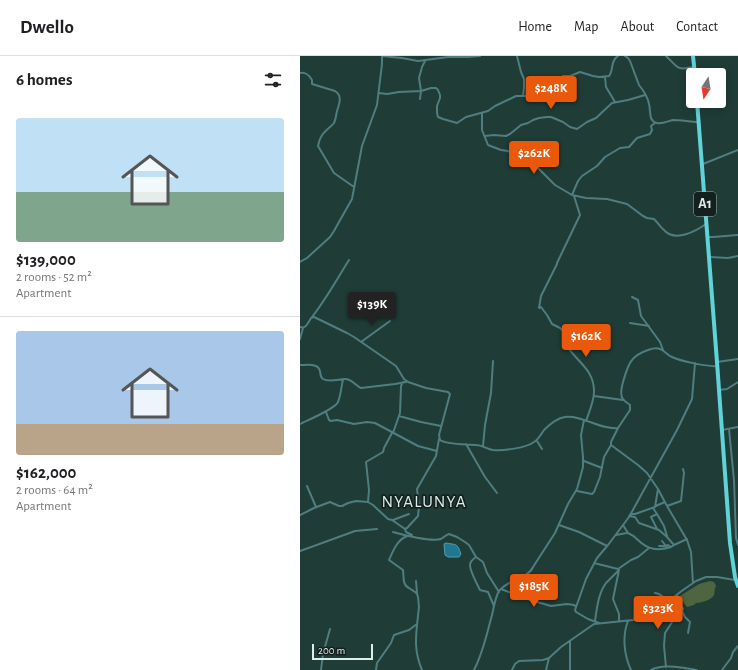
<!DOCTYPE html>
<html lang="en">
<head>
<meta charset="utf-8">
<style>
  :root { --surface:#fff; --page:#f2f2f2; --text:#202124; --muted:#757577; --line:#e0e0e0; --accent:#ea580c }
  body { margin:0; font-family:"Alegreya Sans",sans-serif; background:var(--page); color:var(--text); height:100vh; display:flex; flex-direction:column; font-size:15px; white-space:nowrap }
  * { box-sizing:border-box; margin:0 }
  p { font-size:13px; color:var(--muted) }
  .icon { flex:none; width:22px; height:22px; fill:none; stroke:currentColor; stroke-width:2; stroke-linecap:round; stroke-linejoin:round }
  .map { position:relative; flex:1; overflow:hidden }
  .details { display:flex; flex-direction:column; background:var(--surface); width:300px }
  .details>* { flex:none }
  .needle { width:26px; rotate:192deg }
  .buttons { position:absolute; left:386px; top:12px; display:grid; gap:8px }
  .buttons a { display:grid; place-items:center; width:40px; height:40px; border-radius:4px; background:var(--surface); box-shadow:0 2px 10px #0003; font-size:20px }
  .scale { position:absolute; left:12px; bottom:10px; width:61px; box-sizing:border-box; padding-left:4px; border:2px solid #ddede9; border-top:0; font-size:11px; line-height:14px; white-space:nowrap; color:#ddede9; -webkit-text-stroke:3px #14201d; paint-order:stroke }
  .price { position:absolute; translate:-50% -34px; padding:0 9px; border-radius:4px; background:var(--accent); color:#fff; font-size:13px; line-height:26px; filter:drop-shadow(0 1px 2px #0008) }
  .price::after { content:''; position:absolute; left:50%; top:24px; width:12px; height:9px; margin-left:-6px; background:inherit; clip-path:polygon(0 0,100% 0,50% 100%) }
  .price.on { background:#222; color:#fff }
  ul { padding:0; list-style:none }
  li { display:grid; align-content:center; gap:8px; height:212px; padding:0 16px }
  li+li { border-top:1px solid var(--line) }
  li span { display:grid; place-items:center; height:124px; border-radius:4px; color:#555 }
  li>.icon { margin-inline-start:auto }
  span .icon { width:72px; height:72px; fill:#fffc; stroke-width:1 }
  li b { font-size:17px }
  h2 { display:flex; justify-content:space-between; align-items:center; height:48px; padding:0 16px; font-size:17px }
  header { display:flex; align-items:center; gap:24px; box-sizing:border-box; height:56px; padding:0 20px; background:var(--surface); border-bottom:1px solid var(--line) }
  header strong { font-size:19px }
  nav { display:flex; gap:22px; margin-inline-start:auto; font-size:14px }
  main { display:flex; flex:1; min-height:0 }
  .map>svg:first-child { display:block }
</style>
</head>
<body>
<header>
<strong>Dwello</strong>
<nav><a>Home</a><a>Map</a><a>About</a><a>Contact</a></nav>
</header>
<main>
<section class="details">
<h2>6 homes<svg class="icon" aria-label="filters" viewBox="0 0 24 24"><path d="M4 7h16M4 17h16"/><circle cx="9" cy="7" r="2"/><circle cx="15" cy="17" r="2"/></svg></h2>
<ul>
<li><span style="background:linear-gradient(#bfe0f5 60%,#7fa58c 0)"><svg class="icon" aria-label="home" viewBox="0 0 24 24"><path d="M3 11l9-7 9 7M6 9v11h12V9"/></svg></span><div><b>$139,000</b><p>2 rooms · 52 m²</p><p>Apartment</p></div></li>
<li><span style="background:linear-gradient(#a9c7e8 75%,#b9a48a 0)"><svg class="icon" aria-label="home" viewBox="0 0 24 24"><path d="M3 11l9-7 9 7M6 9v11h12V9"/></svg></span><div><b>$162,000</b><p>2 rooms · 64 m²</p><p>Apartment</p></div></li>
</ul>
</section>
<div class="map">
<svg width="438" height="614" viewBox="0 0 438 614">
  <rect width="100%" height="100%" fill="#1f3c36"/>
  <path fill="#4d663f" d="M410 525 414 526 416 530C414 533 415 536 414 539 412 544 400 547 396 547L394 549 387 551 381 544 380 540 399 528Z"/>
  <path fill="#207792" stroke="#599aac" d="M146 487C157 489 157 487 161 498L159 501H148L145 499 144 488Z"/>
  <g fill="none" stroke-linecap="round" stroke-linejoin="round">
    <path stroke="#507d80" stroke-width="2" d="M82 0 102 2 118 5 148 1H168L180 0
      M217 0 221 16 224 23V32L223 40
      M325 0 328 2 330 5 339 29C343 34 348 42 349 48 351 55 348 65 357 67 363 68 368 65 373 64 381 64 391 66 398 66
      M366 0C378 11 376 15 393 11
      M0 17C6 16 9 19 12 24V28L35 35C43 40 39 48 37 55 36 59 36 63 34 67 30 72 24 75 21 81 19 84 19 87 18 90L34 117 54 131
      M305 21 306 31 315 46
      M388 26 393 24
      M79 37 87 38 99 36 121 35 131 32H136L138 34 140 39V42L137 50V57L138 61 143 63 157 67 166 61 188 55 195 50 216 40H228L234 42 244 43 251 29 255 28 259 23 263 20H270L280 16 293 20 299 21 309 20C314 14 310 5 318 0
      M387 37 393 41
      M120 43 121 35 119 22 122 11 125 5
      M182 57V74L188 89 201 94 208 95 223 105 236 110 255 129 272 139 286 142 307 143 327 148 343 160 347 162 354 163C358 167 361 172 365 175 376 186 396 175 406 168
      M185 80 194 79 206 80 210 78 221 69 228 67 233 64 239 62 247 61H251L263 66 270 71 277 73 287 66 296 62 312 47 328 44 345 39
      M403 108 438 94
      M272 139 278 125 282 120 297 110 305 101 320 92 329 91 337 82 350 78 352 74 351 70 355 67
      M407 181H413L438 179
      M410 201 428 202 438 200
      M0 206 7 202 30 181 34 175 39 166 52 143 62 90 77 49 82 8V0
      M257 207 280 159 274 140
      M257 208 241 240 239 252 241 251 247 259 252 268 260 272 265 277 266 279 265 287 267 290C273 300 283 307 289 317 299 334 292 348 286 365
      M332 241 338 244 341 260 360 286 363 294
      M12 261C26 243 37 223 49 204
      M330 267 349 270
      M0 271C6 273 8 267 11 262L14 261 47 277 54 281 96 310 104 323 108 326 126 332 148 336 150 338 139 379 140 384C147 389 166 388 176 389 182 389 187 393 193 394 203 395 226 392 234 386 239 383 241 378 244 374 249 369 258 362 265 361 283 359 300 374 318 372L330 354V349C328 347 325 346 323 343 319 339 322 331 323 326 328 309 330 300 348 294 351 293 356 291 360 293 364 294 367 299 372 301 380 305 408 311 417 310
      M0 283 3 272
      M61 286 90 265
      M417 306 438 303
      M0 309C5 309 11 308 16 310 23 313 18 320 23 323 29 327 39 323 45 323 52 323 56 330 61 332L95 328 106 326
      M419 334 427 333 438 326
      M294 340 323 344
      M26 356 29 364 31 365 37 364 54 368 67 366 75 367 118 390 137 395
      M99 360 121 366 141 370
      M0 368C8 364 35 353 38 346 41 339 41 331 43 324
      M318 372 311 386V389L338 409 347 417 358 433 367 450 387 484 391 496 393 527
      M429 373 434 424 436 482 438 489
      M422 374 438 371
      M93 377 100 357 101 330 103 326
      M237 385 242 393
      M166 388 185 421 197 437
      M183 390 185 369 191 337 193 305
      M284 405 302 412
      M7 430 16 451
      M358 433 355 451 335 458H332L329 460 335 461 339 467 359 474 367 481 374 489 371 491 368 489 366 490 362 485
      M277 435 292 438 294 436 300 421 304 401 311 389
      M68 446 69 434 66 406 83 396 84 392 92 377
      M356 450 358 449 365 446
      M367 450 381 445 384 417 383 413
      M353 452 357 458
      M0 459 14 452 30 446 39 450H42L48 447 56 445 68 446 73 449 88 463 92 464 105 473 106 476 112 479
      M93 464 109 458
      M259 469 279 476 307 490
      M323 469 328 477C333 479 335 481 338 484 348 494 358 495 371 491
      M105 473 107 472 118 460 119 451 117 433 136 400 139 383
      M357 473 351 461 357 458 364 470 367 480
      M93 476C103 479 131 486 141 483 144 481 146 479 149 478L157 481 165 486 169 489 176 501 183 506 187 517 199 536
      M316 479 327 477
      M107 480C97 484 93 495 89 504L103 514C104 520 102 529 109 532 112 534 115 535 117 538 119 541 118 546 119 550 117 574 112 591 122 614
      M374 489 387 483
      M359 490H366
      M0 495 55 475 77 473
      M176 501C173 503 170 505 170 509 170 515 177 528 180 534L188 536 194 550
      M294 507 318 513 319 514 313 543 319 558V565
      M318 513 331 504 338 501 349 492
      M228 518 229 534 235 541V545
      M116 525 117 537
      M201 533 227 543 251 550 267 548 274 549 276 551
      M355 537C359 537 366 542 367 546
      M382 555 385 561 390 566 388 577
      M295 565C297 552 298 538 306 527 310 523 314 519 318 515
      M328 565C322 580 324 599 331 614
      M299 567 288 563 276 556 275 554 286 523 297 502 308 489 329 461 377 374 392 343 395 307
      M270 585V614
      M366 611 364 590 365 577 376 560 382 555 383 553 377 539
      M21 614 23 598 30 573
      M76 614 77 607 91 587 94 579 109 574 117 568
      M174 614C183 597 187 577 192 559 194 551 195 542 199 535 208 523 228 523 233 511L255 477 268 448 277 433 283 411V401L281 379 284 364
      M212 614 215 608 219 605 243 604 249 602 261 591 294 568 333 564 343 561 366 547 383 534 396 525 406 521H417L435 524
      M246 614 249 602
      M351 614C362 607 384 612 397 614
      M422 614 431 602 433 596 438 590"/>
    <path stroke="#60d2da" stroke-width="4" d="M393 0 395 19
      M397 45 417 306 430 487 435 521 438 530"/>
  </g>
  <g text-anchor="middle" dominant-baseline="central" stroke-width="3.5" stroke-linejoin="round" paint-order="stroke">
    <rect fill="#14201d" stroke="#a1b0ac" stroke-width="1" x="394" y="136" width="22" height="24" rx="3"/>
    <g font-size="14" font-weight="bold" fill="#ddede9">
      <text x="405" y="148">A1</text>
    </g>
    <g font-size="17" letter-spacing="1" fill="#ddede9" stroke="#14201d">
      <text x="124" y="445">NYALUNYA</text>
    </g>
  </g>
</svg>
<div class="buttons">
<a><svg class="needle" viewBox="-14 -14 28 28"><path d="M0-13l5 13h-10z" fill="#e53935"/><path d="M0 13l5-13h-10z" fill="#757577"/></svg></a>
</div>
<div class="scale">200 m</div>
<b class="price" style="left:251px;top:54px">$248K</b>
<b class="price" style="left:234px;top:119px">$262K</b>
<b class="price on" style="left:72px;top:270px">$139K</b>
<b class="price" style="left:286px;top:302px">$162K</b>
<b class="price" style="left:234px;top:552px">$185K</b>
<b class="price" style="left:358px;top:574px">$323K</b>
</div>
</main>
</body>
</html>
